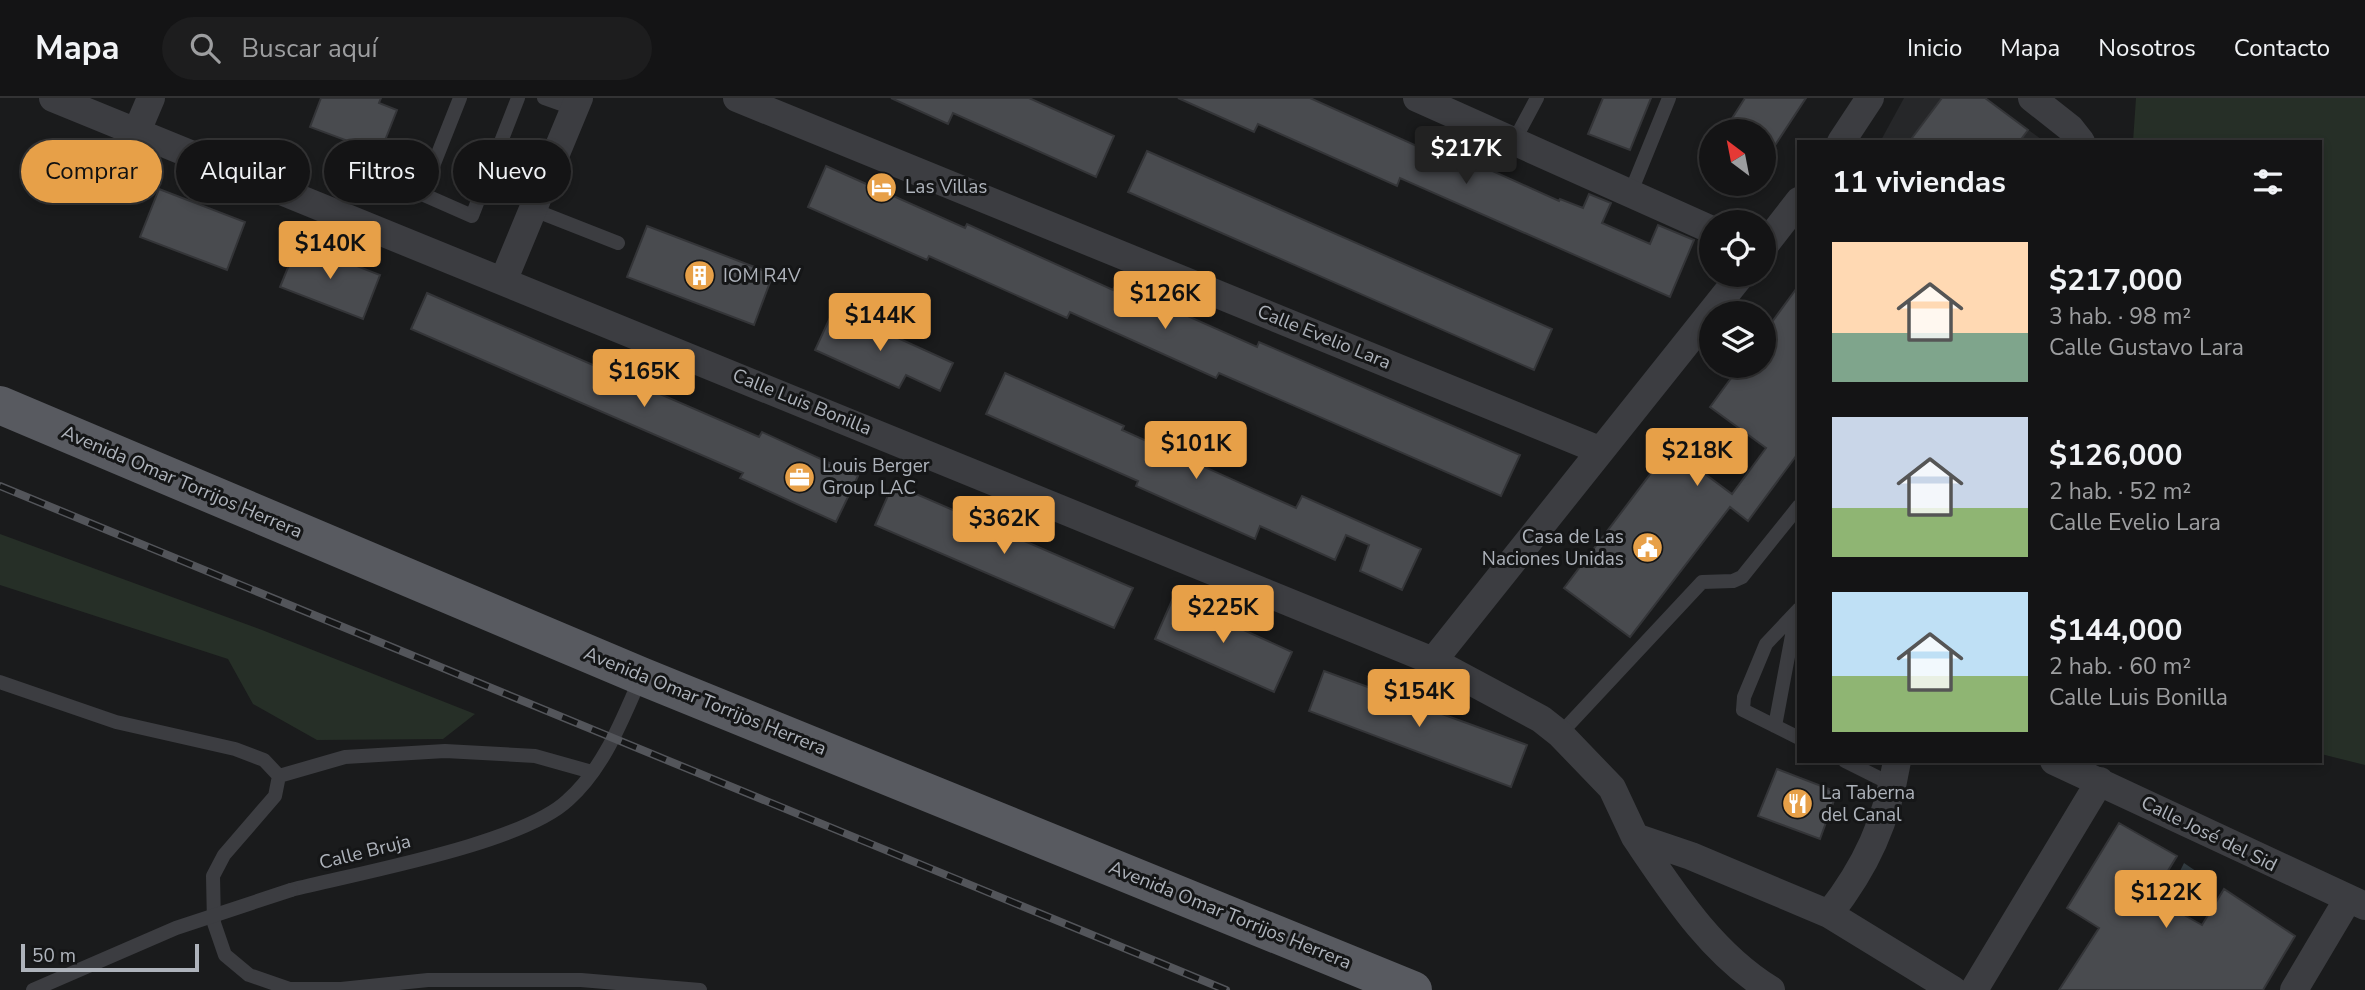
<!DOCTYPE html>
<html lang="es">
<head>
<meta charset="utf-8">
<style>
  :root { --surface:#141415; --page:#1d1d1e; --text:#f1f3f6; --muted:#9d9ea0; --line:#333334; --accent:#e7a048 }
  body { margin:0; font-family:"Nunito Sans",sans-serif; background:var(--page); color:var(--text); height:100vh; display:flex; flex-direction:column; font-size:26px; white-space:nowrap }
  * { box-sizing:border-box; margin:0 }
  p { font-size:23px; color:var(--muted) }
  .icon { flex:none; width:38px; height:38px; fill:none; stroke:currentColor; stroke-width:2; stroke-linecap:round; stroke-linejoin:round }
  .map { position:relative; flex:1; overflow:hidden }
  .side { position:absolute; left:1797px; top:42px; width:525px; height:623px; display:flex; flex-direction:column; background:var(--surface); border-radius:0px; box-shadow:0 4px 10px #0003,0 0 0 2px var(--line) }
  .side>* { flex:none }
  .top-card { position:absolute; left:21px; top:42px; width:665px; height:63px; display:flex; gap:14px }
  .needle { width:46px; rotate:328deg }
  .buttons { position:absolute; left:1699px; top:21px; display:grid; gap:14px }
  .buttons a { display:grid; place-items:center; width:77px; height:77px; border-radius:50%; background:var(--surface); box-shadow:0 4px 10px #0003,0 0 0 2px var(--line); font-size:35px }
  .scale { position:absolute; left:21px; bottom:18px; width:178px; box-sizing:border-box; padding-left:7px; border:4px solid #aeb3bb; border-top:0; font-size:19px; line-height:24px; white-space:nowrap; color:#aeb3bb; -webkit-text-stroke:5px #151617; paint-order:stroke }
  .price { position:absolute; translate:-50% -60px; padding:0 16px; border-radius:7px; background:var(--accent); color:#111; font-size:23px; line-height:46px; filter:drop-shadow(0 2px 4px #0008) }
  .price::after { content:''; position:absolute; left:50%; top:42px; width:21px; height:16px; margin-left:-10px; background:inherit; clip-path:polygon(0 0,100% 0,50% 100%) }
  .price.on { background:#222; color:#fff }
  ul { padding:0; list-style:none }
  li { display:flex; align-items:center; gap:21px; height:175px; padding:0 35px }
  li span { display:grid; place-items:center; flex:none; width:196px; height:140px; border-radius:0px; color:#555 }
  li>.icon { margin-inline-start:auto }
  span .icon { width:84px; height:84px; fill:#fffc; stroke-width:1 }
  li b { font-size:30px }
  h2 { display:flex; justify-content:space-between; align-items:center; height:84px; padding:0 35px; font-size:30px }
  .tag { padding:0 24px; border-radius:32px; background:var(--surface); box-shadow:0 4px 10px #0003,0 0 0 2px var(--line); font-size:24px; line-height:63px }
  .tag.on { background:var(--accent); color:#111 }
  header { display:flex; align-items:center; gap:42px; box-sizing:border-box; height:98px; padding:0 35px; background:var(--surface); border-bottom:2px solid var(--line) }
  header strong { font-size:33px }
  nav { display:flex; gap:38px; margin-inline-start:auto; font-size:24px }
  .search { width:490px; height:63px; background:var(--page); display:flex; align-items:center; gap:18px; box-sizing:border-box; padding:0 24px; border-radius:38px; color:var(--muted); font-size:26px }
  .map>svg:first-child { display:block }
</style>
</head>
<body>
<header>
<strong>Mapa</strong>
<div class="search"><svg class="icon" aria-label="search" viewBox="0 0 24 24"><circle cx="10" cy="10" r="6"/><path d="M15 15l6 6"/></svg>Buscar aquí</div>
<nav><a>Inicio</a><a>Mapa</a><a>Nosotros</a><a>Contacto</a></nav>
</header>
<div class="map">
<svg width="2365" height="892" viewBox="0 0 2365 892">
  <rect width="100%" height="100%" fill="#1a1b1c"/>
  <path fill="#262729" d="M1904 0H1985L2045 44H1880Z"/>
  <path fill="#262f27" d="M2136 0H2365V667L2321 656 2320 44H2133Z
    M0 436 262 532 475 616 443 641 317 642 253 606 228 561 0 487Z"/>
  <path fill="#333d42" d="M2184 765 2215 786 2208 797 2198 792 2193 798 2181 791 2185 784 2178 777Z"/>
  <path fill="#494b4f" stroke="#343538" stroke-width="2" d="M321 0H381L379 5 397 12 380 55 310 29Z
    M891 0H1029L1114 38 1096 79 953 15 948 26Z
    M1178 0H1310L1430 54 1433 46 1559 103 1560 101 1583 110 1589 96 1611 105 1602 125 1650 146 1658 127 1694 142 1670 199 1400 80 1397 88 1258 26 1254 34Z
    M1603 0H1651L1630 52 1588 36Z
    M1745 0H1806L1764 64V33H1724Z
    M1942 0H1985L2028 32 2019 44H1909Z
    M1147 53 1552 231 1534 272 1128 94Z
    M826 68 965 130 967 126 1113 192 1116 186 1257 249 1259 244 1520 357 1501 398 1219 275 1216 280 1070 214 1067 220 929 158 927 162 808 109Z
    M159 91 245 124 227 172 140 139Z
    M647 128 773 176 754 227 627 179Z
    M298 145 380 177 363 221 280 189Z
    M1799 187V354L1748 423 1730 409 1630 539 1564 490 1670 350 1732 396 1766 350 1710 309 1740 268H1764V235Z
    M427 195 759 339 762 334 858 378 836 424 740 380 743 375 411 231Z
    M834 211 953 265 940 293 906 277 899 290 815 252Z
    M1005 275 1124 328 1122 332 1296 410 1302 398 1421 451 1402 492 1360 473 1369 447 1346 437 1335 462 1260 428 1255 441 1136 388 1138 383 986 316Z
    M893 386 1133 490 1114 530 875 427Z
    M1173 500 1292 554 1274 594 1155 541Z
    M1324 573 1527 647 1511 689 1309 613Z
    M1777 671 1837 694 1820 741 1758 718Z
    M2119 725 2177 758 2152 799 2202 827 2224 791 2295 838 2263 892H2059L2099 830 2067 810Z"/>
  <g fill="none" stroke-linecap="round" stroke-linejoin="round">
    <path stroke="#3c3d41" stroke-width="14" d="M460 0 422 96 472 118 518 0
      M544 0 575 11
      M1514 43 1537 0
      M1630 96 1669 0
      M534 112 618 145
      M1799 511 1766 546 1744 599 1743 612 1799 640
      M0 584 116 624 235 651 264 662 279 678
      M1775 628 1796 516
      M1560 636 1702 484 1733 483 1742 479 1799 408
      M1845 663 1893 687
      M279 678 275 698 224 757 213 778 214 825 225 857 249 877 290 891H341L428 882H581L700 892
      M279 678 345 659 445 653 535 658 592 674
      M291 792C357 775 522 746 568 702 604 670 622 622 641 579"/>
    <path stroke="#3c3d41" stroke-width="28" d="M53 0 1433 563 1541 621 1560 636 1612 690 1635 739 1691 758 1829 816 1953 892
      M737 0 1599 352
      M1417 0 1712 132
      M2032 0 2070 30 2081 44
      M137 33 151 0
      M1841 44 1870 0
      M1764 148 1799 103
      M504 181 579 0
      M1433 563 1741 177
      M2054 663 2365 808
      M1635 739C1673 795 1711 855 1771 892
      M1829 816C1866 769 1887 723 1897 663
      M1974 892 2100 683
      M2294 892 2348 801"/>
    <path stroke="#585a60" stroke-width="38" d="M0 307 641 578 1413 892"/>
    <defs>
      <path id="rail" d="M0 388 1226 892"/>
    </defs>
    <use href="#rail" stroke="#53555a" stroke-width="8"/>
    <use href="#rail" stroke="#151617" stroke-width="5" stroke-dasharray="16" stroke-linecap="butt"/>
    <path stroke="#3c3d41" stroke-width="14" d="M33 892 176 830 291 792"/>
  </g>
  <defs>
    <symbol id="hotel-disc" viewBox="-11 -11 22 22"><circle r="9.5" fill="#e7a048" stroke="#151617"/><path d="M-6-4.5h1.5V1H6V5H4.5V3h-9V5H-6ZM-4 0a1.8 1.8 0 1 1 3.6 0ZM.5 0V-2.5h3Q6-2.5 6 0Z" fill="#fff"/></symbol>
    <symbol id="building-disc" viewBox="-11 -11 22 22"><circle r="9.5" fill="#e7a048" stroke="#151617"/><path d="M-4-6H4V6H1V3H-1V6H-4ZM-2.5-4.3h1.7v1.8h-1.7ZM.8-4.3h1.7v1.8H.8ZM-2.5-1h1.7V.8h-1.7ZM.8-1h1.7V.8H.8Z" fill="#fff"/></symbol>
    <symbol id="office-disc" viewBox="-11 -11 22 22"><circle r="9.5" fill="#e7a048" stroke="#151617"/><path d="M-6-3h4V-5.5h4V-3h4V5H-6ZM-1-4.5V-3h2v-1.5ZM-6 0V1H6V0Z" fill="#fff"/></symbol>
    <symbol id="civic-disc" viewBox="-11 -11 22 22"><circle r="9.5" fill="#e7a048" stroke="#151617"/><path d="M-.6-6.5H3V-4.5H.6V-3L4-1V1h2V6H-6V1h2V-1L-.6-3ZM-1.2 2.5V6h2.4V2.5Z" fill="#fff"/></symbol>
    <symbol id="restaurant-disc" viewBox="-11 -11 22 22"><circle r="9.5" fill="#e7a048" stroke="#151617"/><path d="M-5-6h1v4h1v-4h1v4h1v-4h1v5L-1.5 .5V6h-2V.5L-5-1ZM5-6V6H3V1.5H1.5Q1.5-4 5-6Z" fill="#fff"/></symbol>
  </defs>
  <g fill-rule="evenodd">
    <use href="#hotel-disc" x="864" y="72" width="35" height="35"/>
    <use href="#building-disc" x="682" y="160" width="35" height="35"/>
    <use href="#office-disc" x="782" y="362" width="35" height="35"/>
    <use href="#civic-disc" x="1630" y="432" width="35" height="35"/>
    <use href="#restaurant-disc" x="1780" y="688" width="35" height="35"/>
  </g>
  <g text-anchor="middle" dominant-baseline="central" stroke-width="6" stroke-linejoin="round" paint-order="stroke">
    <g font-size="19" fill="#aeb3bb" stroke="#151617" text-anchor="start">
      <text x="905" y="89">Las Villas</text>
      <text x="723" y="178">IOM R4V</text>
      <text x="822" y="368">Louis Berger<tspan x="822" dy="22">Group LAC</tspan></text>
      <text x="1624" y="439" text-anchor="end">Casa de Las<tspan x="1624" dy="22">Naciones Unidas</tspan></text>
      <text x="1821" y="695">La Taberna<tspan x="1821" dy="22">del Canal</tspan></text>
    </g>
    <g font-size="19" fill="#aeb3bb" stroke="#151617">
      <text transform="translate(1324 239) rotate(22)">Calle Evelio Lara</text>
      <text transform="translate(802 304) rotate(22)">Calle Luis Bonilla</text>
      <text transform="translate(182 384) rotate(23)">Avenida Omar Torrijos Herrera</text>
      <text transform="translate(705 603) rotate(22)">Avenida Omar Torrijos Herrera</text>
      <text transform="translate(2209 736) rotate(26)">Calle José del Sid</text>
      <text transform="translate(365 754) rotate(-14)">Calle Bruja</text>
      <text transform="translate(1230 817) rotate(22)">Avenida Omar Torrijos Herrera</text>
    </g>
  </g>
</svg>
<div class="buttons">
<a><svg class="needle" viewBox="-14 -14 28 28"><path d="M0-13l5 13h-10z" fill="#e53935"/><path d="M0 13l5-13h-10z" fill="#9d9ea0"/></svg></a>
<a><svg class="icon" aria-label="locate" viewBox="0 0 24 24"><circle cx="12" cy="12" r="6"/><path d="M12 2v4M12 18v4M2 12h4M18 12h4"/></svg></a>
<a><svg class="icon" aria-label="layers" viewBox="0 0 24 24"><path d="M12 4l9 5-9 5-9-5zM3 14l9 5 9-5"/></svg></a>
</div>
<div class="scale">50 m</div>
<b class="price on" style="left:1466px;top:88px">$217K</b>
<b class="price" style="left:330px;top:183px">$140K</b>
<b class="price" style="left:1165px;top:233px">$126K</b>
<b class="price" style="left:880px;top:255px">$144K</b>
<b class="price" style="left:644px;top:311px">$165K</b>
<b class="price" style="left:1196px;top:383px">$101K</b>
<b class="price" style="left:1697px;top:390px">$218K</b>
<b class="price" style="left:1004px;top:458px">$362K</b>
<b class="price" style="left:1223px;top:547px">$225K</b>
<b class="price" style="left:1419px;top:631px">$154K</b>
<b class="price" style="left:2166px;top:832px">$122K</b>
<div class="top-card">
<a class="tag on">Comprar</a>
<a class="tag">Alquilar</a>
<a class="tag">Filtros</a>
<a class="tag">Nuevo</a>
</div>
<section class="side">
<h2>11 viviendas<svg class="icon" aria-label="filters" viewBox="0 0 24 24"><path d="M4 7h16M4 17h16"/><circle cx="9" cy="7" r="2"/><circle cx="15" cy="17" r="2"/></svg></h2>
<ul>
<li><span style="background:linear-gradient(#ffd9b3 65%,#7fa58c 0)"><svg class="icon" aria-label="home" viewBox="0 0 24 24"><path d="M3 11l9-7 9 7M6 9v11h12V9"/></svg></span><div><b>$217,000</b><p>3 hab. · 98 m²</p><p>Calle Gustavo Lara</p></div></li>
<li><span style="background:linear-gradient(#c9d6e8 65%,#8fb573 0)"><svg class="icon" aria-label="home" viewBox="0 0 24 24"><path d="M3 11l9-7 9 7M6 9v11h12V9"/></svg></span><div><b>$126,000</b><p>2 hab. · 52 m²</p><p>Calle Evelio Lara</p></div></li>
<li><span style="background:linear-gradient(#bfe0f5 60%,#8fb573 0)"><svg class="icon" aria-label="home" viewBox="0 0 24 24"><path d="M3 11l9-7 9 7M6 9v11h12V9"/></svg></span><div><b>$144,000</b><p>2 hab. · 60 m²</p><p>Calle Luis Bonilla</p></div></li>
</ul>
</section>
</div>
</body>
</html>
